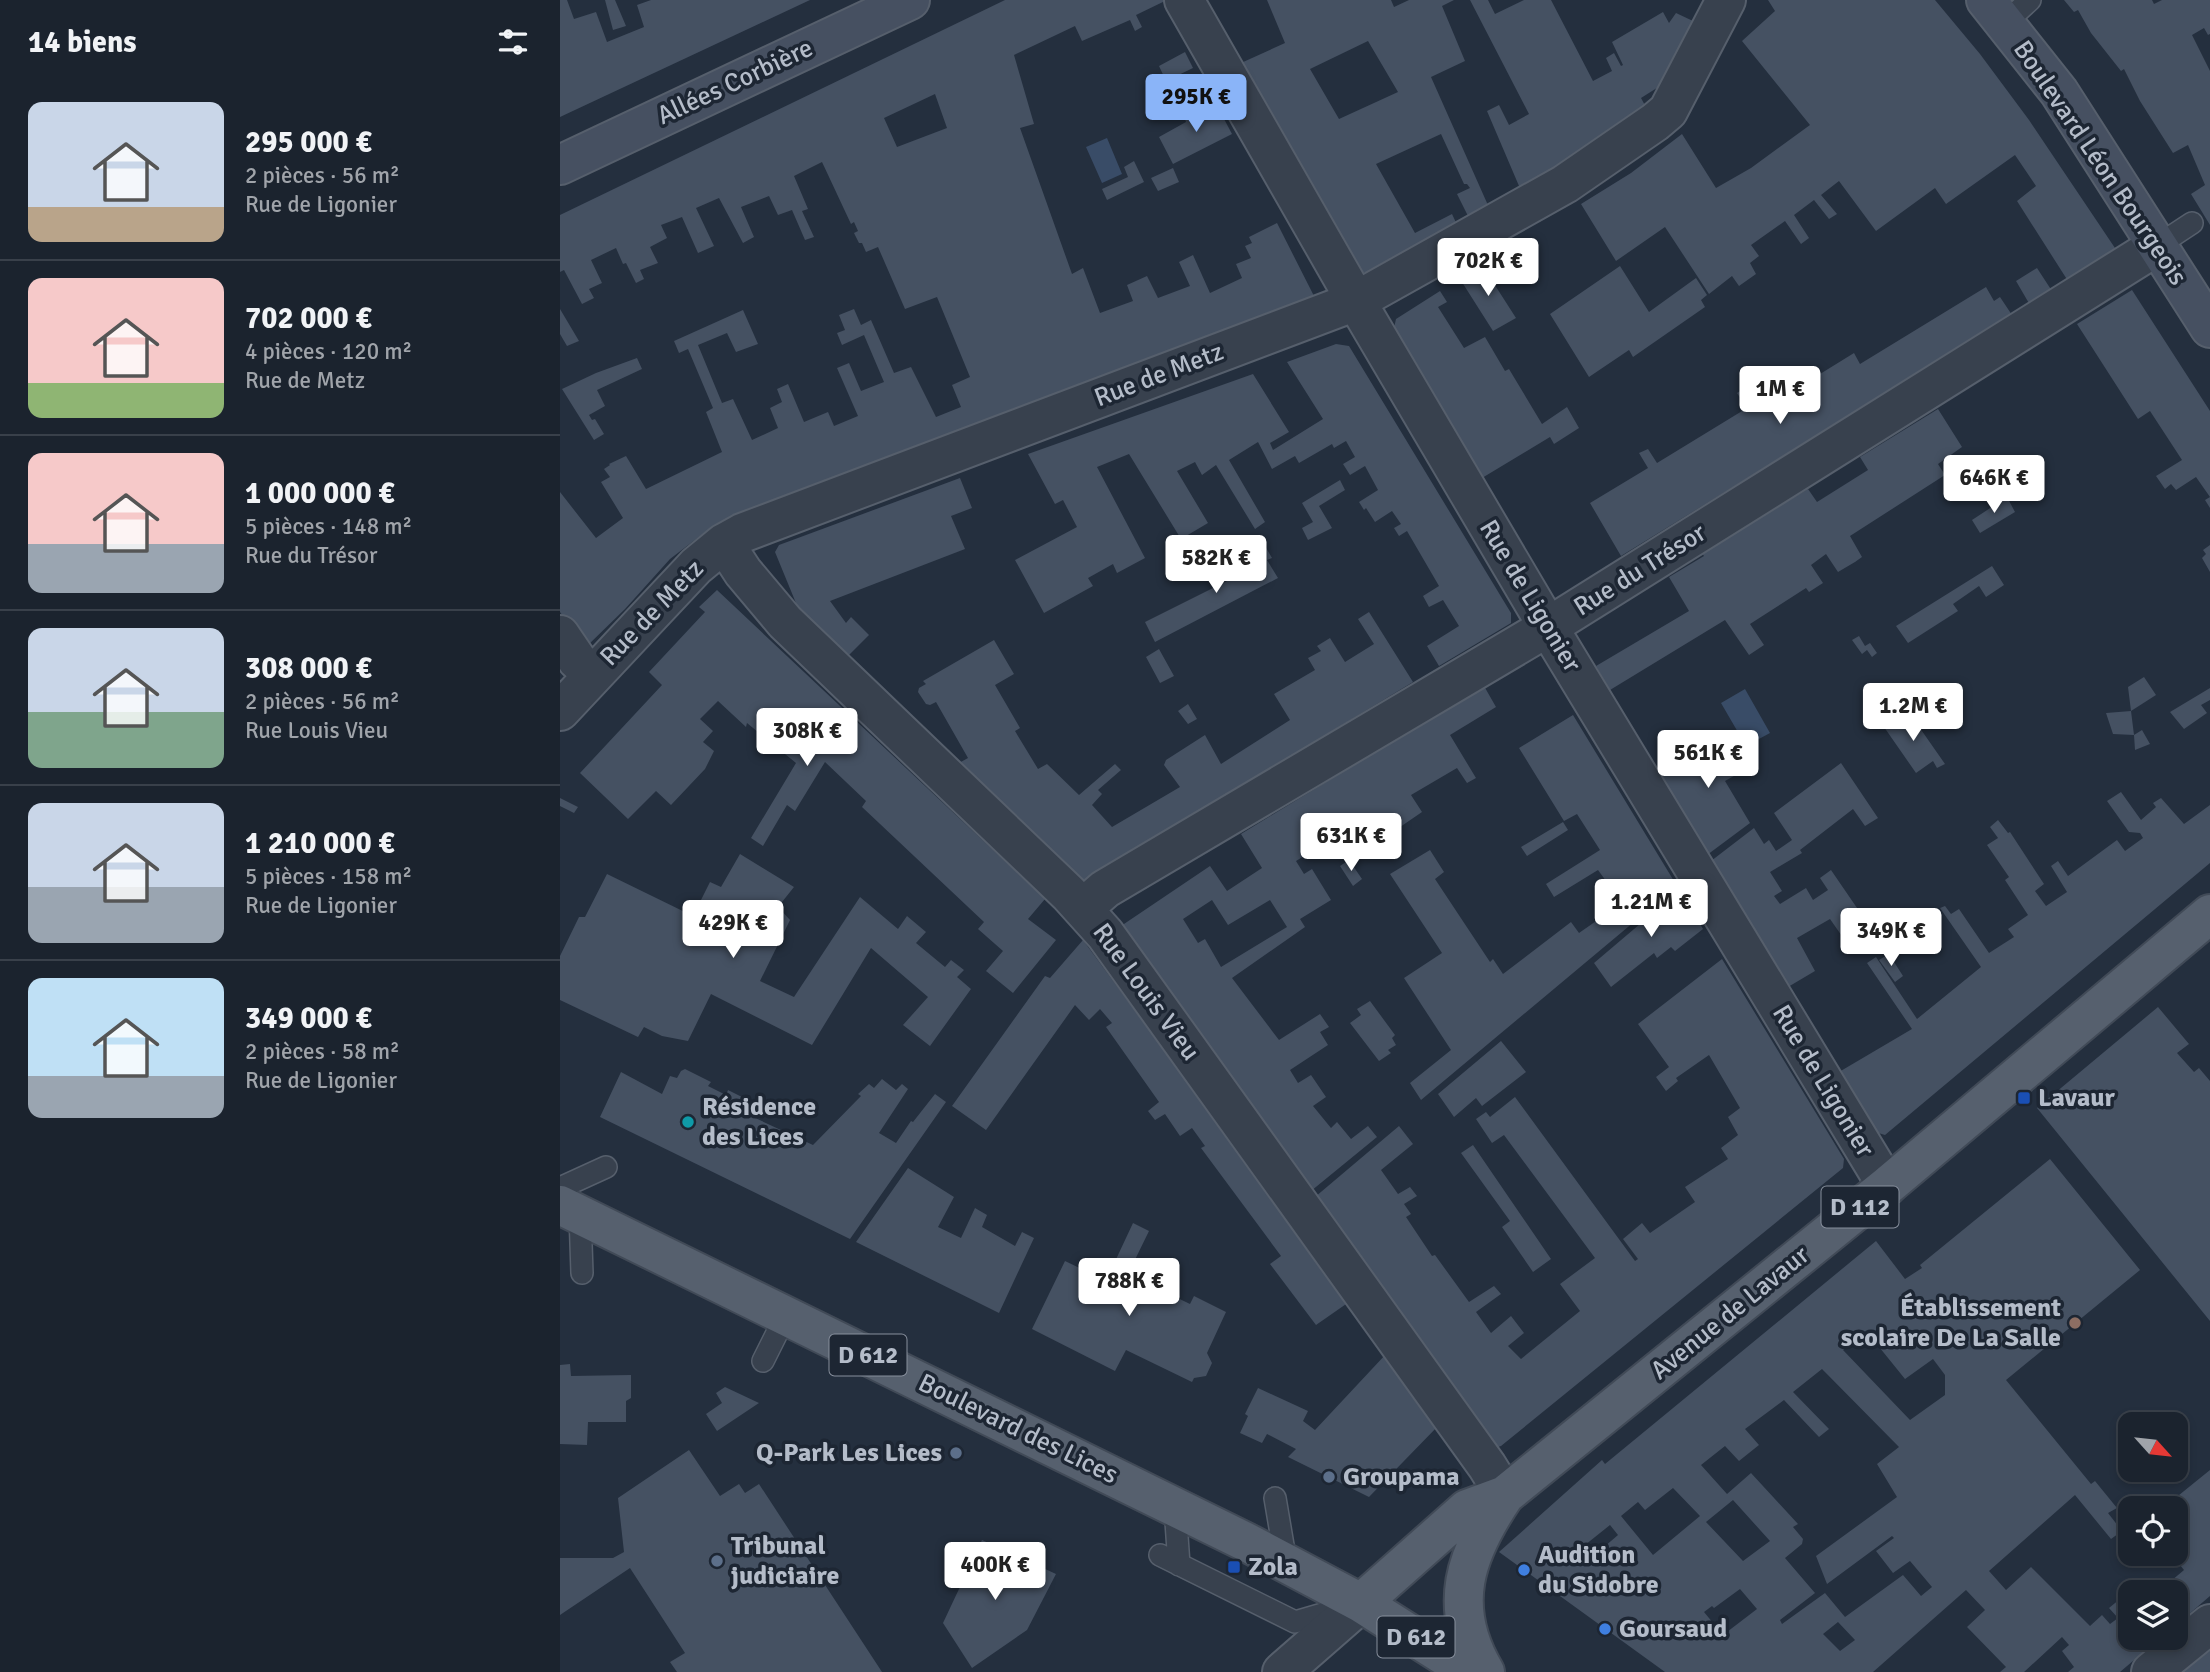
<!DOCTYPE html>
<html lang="fr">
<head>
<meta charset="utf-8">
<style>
  :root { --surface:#1b232e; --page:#282f3a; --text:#f1f3f6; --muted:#a0a4aa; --line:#39404a; --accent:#8ab4f8 }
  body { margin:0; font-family:Signika,sans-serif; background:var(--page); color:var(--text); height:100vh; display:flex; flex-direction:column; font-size:26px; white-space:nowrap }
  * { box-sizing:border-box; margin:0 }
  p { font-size:23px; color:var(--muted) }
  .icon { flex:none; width:38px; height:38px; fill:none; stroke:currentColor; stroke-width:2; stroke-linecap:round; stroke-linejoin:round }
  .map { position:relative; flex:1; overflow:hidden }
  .details { display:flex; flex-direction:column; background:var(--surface); width:560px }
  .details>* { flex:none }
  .needle { width:46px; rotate:117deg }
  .buttons { position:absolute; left:1558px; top:1412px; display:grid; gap:14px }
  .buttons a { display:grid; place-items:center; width:70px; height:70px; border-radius:14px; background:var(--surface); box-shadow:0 4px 10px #0003,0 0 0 2px var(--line); font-size:35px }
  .price { position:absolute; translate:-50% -60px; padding:0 16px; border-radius:7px; background:#fff; color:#222; font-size:23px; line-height:46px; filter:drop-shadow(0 2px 4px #0008) }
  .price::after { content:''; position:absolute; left:50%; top:42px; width:21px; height:16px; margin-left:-10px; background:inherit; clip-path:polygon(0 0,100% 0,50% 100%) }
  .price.active { background:var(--accent); color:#111 }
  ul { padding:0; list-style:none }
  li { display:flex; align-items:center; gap:21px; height:175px; padding:0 28px }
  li+li { border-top:2px solid var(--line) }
  li span { display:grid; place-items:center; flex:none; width:196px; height:140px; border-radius:14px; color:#555 }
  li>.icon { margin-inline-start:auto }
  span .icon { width:84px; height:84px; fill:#fffc; stroke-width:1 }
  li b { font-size:30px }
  h2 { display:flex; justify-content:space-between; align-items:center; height:84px; padding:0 28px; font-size:30px }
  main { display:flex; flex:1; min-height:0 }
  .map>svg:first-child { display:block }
</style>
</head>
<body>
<main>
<section class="details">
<h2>14 biens<svg class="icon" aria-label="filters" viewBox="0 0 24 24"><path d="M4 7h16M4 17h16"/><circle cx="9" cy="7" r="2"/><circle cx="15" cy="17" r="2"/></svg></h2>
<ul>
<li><span style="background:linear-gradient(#c9d6e8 75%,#b9a48a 0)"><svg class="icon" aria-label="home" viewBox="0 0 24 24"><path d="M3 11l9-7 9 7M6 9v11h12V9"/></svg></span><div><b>295 000 €</b><p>2 pièces · 56 m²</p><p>Rue de Ligonier</p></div></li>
<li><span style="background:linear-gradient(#f6c9c9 75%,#8fb573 0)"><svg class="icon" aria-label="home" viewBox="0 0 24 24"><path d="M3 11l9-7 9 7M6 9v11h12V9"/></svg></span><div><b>702 000 €</b><p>4 pièces · 120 m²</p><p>Rue de Metz</p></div></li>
<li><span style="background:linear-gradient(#f6c9c9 65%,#9aa5b1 0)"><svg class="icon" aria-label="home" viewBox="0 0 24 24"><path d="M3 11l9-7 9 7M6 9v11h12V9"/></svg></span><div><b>1 000 000 €</b><p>5 pièces · 148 m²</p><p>Rue du Trésor</p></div></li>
<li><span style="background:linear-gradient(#c9d6e8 60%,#7fa58c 0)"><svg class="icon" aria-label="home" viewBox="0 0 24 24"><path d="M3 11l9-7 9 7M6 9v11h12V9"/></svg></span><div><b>308 000 €</b><p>2 pièces · 56 m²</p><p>Rue Louis Vieu</p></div></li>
<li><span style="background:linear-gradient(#c9d6e8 60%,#9aa5b1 0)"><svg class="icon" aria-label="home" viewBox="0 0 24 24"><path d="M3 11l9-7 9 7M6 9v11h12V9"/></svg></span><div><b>1 210 000 €</b><p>5 pièces · 158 m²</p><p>Rue de Ligonier</p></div></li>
<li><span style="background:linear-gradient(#bfe0f5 70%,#9aa5b1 0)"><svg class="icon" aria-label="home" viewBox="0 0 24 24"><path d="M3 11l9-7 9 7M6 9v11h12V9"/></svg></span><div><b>349 000 €</b><p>2 pièces · 58 m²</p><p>Rue de Ligonier</p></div></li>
</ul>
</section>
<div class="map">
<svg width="1650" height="1672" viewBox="0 0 1650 1672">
  <rect width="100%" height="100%" fill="#242f3e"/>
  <path fill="#394c67" d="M547 138 562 174 542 183 526 147Z
    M1185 689 1210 733 1186 746 1161 703Z"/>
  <path fill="#455162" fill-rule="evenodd" d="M0 0H7L14 19 36 12 47 42 84 27 77 5 91 0H250L0 117Z
    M45 0H55L66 26 53 30Z
    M445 0H607L576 15 582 27 575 31 570 20 522 41 515 26 454 55 474 124 460 128 512 274 523 268 540 313 573 301 567 285 587 276 598 298 630 286 619 262 633 255 650 293 682 278 676 264 691 258 685 246 692 243 689 237 717 223 755 298 153 526 110 559 65 609 25 648 0 612V492L36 538 63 518 41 482 50 477 44 469 50 465 49 464 66 456 86 489 162 452 146 412 153 408 128 349 119 353 114 341 183 310 198 344 176 352 167 333 138 345 162 403 173 399 192 440 218 428 210 408 222 402 217 389 228 384 244 422 268 412 274 426 298 416 277 368 289 363 301 391 324 382 304 335 282 345 277 333 285 330 279 315 294 309 301 325 311 320 334 373 351 367 376 417 401 407 392 385 410 377 377 297 345 309 318 247 306 252 302 243H299L294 233 298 231 294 222 291 224 262 162 234 176 248 209 242 211 254 237 245 240 232 210 218 215 209 196 181 207 194 237 183 243 159 198 136 208 154 246 138 253 122 217 101 225 107 238 90 247 98 263 80 270 84 279 76 283 66 263 63 264 56 248 31 260 42 283 29 289 34 298 22 304 4 270 0 272V215ZM375 94 387 128 337 147 324 118Z
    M707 0H831L834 7 849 0H894L882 6 905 61 871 77 931 212 911 222 897 194 910 188 907 184H904L881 134 816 164 855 233 892 214 899 229 811 274 802 272 681 63 725 43ZM808 41 838 92 779 119 750 69Z
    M910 0H928L935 14 964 0H991L1033 81 1052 71 1046 58 1054 53 1061 66 1063 65 1052 42 1103 12 1109 23 1116 13 1133 21 1100 86 1081 98 1087 109 962 193 927 111 939 105 949 125 969 114Z
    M1208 0H1375L1420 54 1469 120 1557 251 1508 281 1457 201 1476 186 1455 155 1386 204 1375 188 1316 231 1279 181 1261 195 1277 214 1269 219 1254 200 1234 215 1249 238 1241 244 1225 221 1191 245 1199 256 1190 263 1196 274 1179 286 1172 276 1149 294 1105 227 1056 261 1021 204 1071 173 1122 134 1156 188 1191 168 1250 125 1182 41 1215 11Z
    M1504 0H1592L1594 4 1602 0H1650V34L1648 35 1644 28 1632 35 1650 71V225L1631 194 1645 185 1628 145 1613 153 1580 101 1564 69 1561 71 1531 33 1518 10 1514 12Z
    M625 52 633 68 606 81 599 66Z
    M655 102 672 134 613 164 599 137 626 122 625 119Z
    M574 161 584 182 547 200 542 189 568 177 564 167Z
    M613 168 619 182 598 191 591 178Z
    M922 265 956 318 933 331 900 279Z
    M1060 266 1089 312 1136 278 1147 295 1141 300 1145 307 1073 357 1069 350 1029 377 990 314Z
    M1477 268 1492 291 1470 305 1456 281Z
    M1426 287 1434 301 1440 297 1452 315 1061 556 1030 503 1088 468 1079 453 1088 449 1097 463 1187 408 1177 393 1191 384 1205 408 1294 353 1300 364Z
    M1572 290 1650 411V508L1645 500 1650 497 1636 477 1616 490 1611 484 1605 489 1596 476 1622 460 1590 411 1578 419 1517 324Z
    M880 291 887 302 878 307 904 348 925 337 945 371 949 369 982 424 1007 407 1019 428 994 444 990 437 922 478 834 328 836 319Z
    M0 309 19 341 7 346 0 334Z
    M776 344 789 346 951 613V623L879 666 867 646 899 626 883 600 869 607 863 596 879 586 847 531 839 536 834 528 841 524 832 511 815 522 806 508 804 510 799 502 818 490 805 466 790 475 783 464 795 457 786 441 774 448 772 444 739 463 735 456 712 469 698 442 669 460 705 522 695 529 656 465 642 475 635 462 617 471 648 523 621 539 569 454 537 467 585 558 557 573 553 564 528 578 533 586 484 613 455 560 517 527 503 500 495 504 468 454 693 374 729 432 710 443 713 450 763 419 727 362Z
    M77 358 82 369 37 390 45 406 29 415 32 420 35 419 44 434 34 440 2 389 36 373Z
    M1378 409 1402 447 1378 464 1385 475 1290 536 1302 557 1295 562 1278 572 1266 554 1251 565 1263 583 1249 592 1246 588 1190 624 1204 645 1189 655 1165 620 1050 690 1036 666 1129 611 1109 577 1144 556 1142 553 1248 489 1257 502 1308 470 1300 457Z
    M400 478 412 508 391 516 405 549 270 601 286 623 291 617 309 635 288 656 238 608 215 552 219 545Z
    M780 480 785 490 759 506 772 528 748 540 742 528 753 522 742 503Z
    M1447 497 1455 512 1420 533 1412 520Z
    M1650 545V572L1642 558 1646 554 1643 550Z
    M705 546 712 558 707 560 718 578 595 642 585 622 679 575 672 564Z
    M1432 566 1444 585 1426 597 1419 586 1393 604 1398 611 1348 643 1336 626Z
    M157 590 485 899 468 919 496 940 453 993 426 971 443 951 418 929 424 922 302 807 306 801 265 762 235 811 227 805 203 846 191 838 236 763 187 723 186 727 158 701 140 719 153 731 143 742 154 751 145 769 111 805 96 791 68 819 20 773 102 685 89 672 145 612 139 607Z
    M809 612 853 682 526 880 519 878 399 763 408 758 376 702 370 705 366 704 358 692 359 688 366 684 363 681 434 640 454 674 435 685 460 728 455 731 478 769 487 764 519 795 555 764 561 770 538 790 542 794 532 805 552 827 620 787 604 765 606 760 645 735 661 764 730 720 714 694 755 670 748 658 761 651 757 646 770 638 785 662 814 644 798 619Z
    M1299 636 1305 646 1310 643 1317 653 1312 657 1307 650 1302 654 1292 640Z
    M599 649 614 676 600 683 586 657Z
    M1584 677 1596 695 1571 711 1574 735 1582 730 1590 744 1575 750 1574 735 1553 734 1546 713 1571 711 1568 687Z
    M924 686 936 707 890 735 916 778 907 783 897 768 851 795 862 812 827 836 815 817 800 826 803 831 792 838 784 825 762 838 765 843 736 861 744 874 752 869 771 900 740 919 745 927 672 978 719 1040 760 1014 769 1027 760 1032 768 1045 730 1070 738 1083 751 1075 766 1097 753 1106 771 1128 777 1122 791 1139 808 1126 817 1137 751 1191 561 926 650 866 667 891 702 868 681 834ZM652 900 668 925 710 900 727 927 661 967 645 939 638 943 623 919Z
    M1650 688V700L1641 705 1647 713 1624 729 1610 712Z
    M628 704 637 719 628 724 618 711Z
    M1348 711 1385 764 1377 768 1373 761 1356 773 1324 727Z
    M1013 715 1117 886 861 1100 850 1083 891 1050 844 978 882 953 830 874 870 850 884 872 875 879 930 962 933 959 943 974 1011 922 1019 933 1062 903 1038 870 994 897 986 884 1040 850 1017 814 1004 821 959 748Z
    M1166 731 1188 768 1165 781 1190 823 1147 855 1096 769Z
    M1281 763 1318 818 1305 826 1293 809 1240 850 1242 853 1210 872 1222 891 1214 896 1220 904 1246 888 1253 900 1268 890 1260 878 1271 870 1308 924 1309 939 1291 949 1270 919 1237 938 1255 971 1228 987 1151 861 1194 828 1204 844 1209 840 1216 851 1232 840 1214 813Z
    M1561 792 1581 820 1596 807 1593 803 1601 798 1624 824 1650 805V863L1325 1135 1315 1132 1279 1072 1352 1029 1307 963 1316 957 1357 1019 1421 967 1380 908 1385 906 1391 914 1399 909 1429 953 1454 937 1448 929 1468 915 1445 880 1449 877 1427 845 1438 838 1430 827 1438 820 1448 833 1450 832 1484 884 1475 891 1486 906 1507 892 1491 866 1498 861 1508 876 1557 840 1565 851 1583 838 1580 833 1569 832 1547 801Z
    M0 798 18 807 14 813 0 806Z
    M1003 822 1008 830 967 856 961 847Z
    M180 854 234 887 218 907 230 920 200 981 234 997 300 897 338 929 347 916 366 932 356 943 385 967 391 960 404 970 397 977 411 989 370 1046 343 1025 368 997 311 948 252 1045 151 994 128 1041 102 1036 84 1027 78 1037 0 1000V956L19 917H25L47 874 133 916 150 882 161 887Z
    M789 860 802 879 793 886 780 866Z
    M1120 890 1143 929 1115 951 1111 947 1097 958 1094 953 1051 987 1034 963Z
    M523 940 789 1302 756 1325 710 1264 721 1256 641 1148 645 1146 632 1128 620 1136 605 1114 595 1120 588 1111 599 1102 546 1027 552 1023 540 1009 529 1020 515 1005 426 1130 392 1106 485 976 490 978Z
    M1329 954 1343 976 1335 982 1319 960Z
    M1162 959 1284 1159 1283 1168 941 1446 938 1447 934 1445 755 1197 839 1126 853 1144 821 1170 838 1194 850 1187 857 1196 844 1204 851 1214 846 1217 872 1256 875 1255 909 1302 934 1286 941 1294 916 1312 931 1333 951 1316 964 1333 948 1346 961 1359 1020 1311 1000 1284 1035 1258 944 1135 932 1143 916 1119 926 1112 930 1117 955 1097 1075 1261 1078 1259 1063 1239 1082 1223 1090 1233 1135 1202 1125 1187 1168 1159 1161 1148 1178 1135 1168 1117 1180 1108 1149 1055 1116 1078 1118 1081 1106 1091 1096 1077 1109 1067 1078 1024Z
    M810 1001 835 1035 832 1038 836 1045 828 1050 831 1053 819 1061 790 1023 801 1015 797 1009Z
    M1598 1007 1629 1044 1617 1053 1634 1072 1639 1068 1650 1081V1321L1477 1108Z
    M941 1041 966 1072 922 1106 916 1098 894 1117 878 1094Z
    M125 1069 151 1082 148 1086 166 1095 168 1090 194 1103 195 1110 191 1116 253 1145 301 1096 298 1094 309 1084 314 1088 322 1079 336 1090 342 1084 348 1089 319 1133 336 1143 351 1121 353 1122 375 1094 386 1102 290 1239 40 1117 61 1072 102 1094 110 1076 117 1078 121 1071Z
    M913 1145 991 1259 973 1272 942 1227 950 1221 901 1153Z
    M1490 1159 1580 1270 1446 1380 1531 1484 1535 1481 1557 1508 1548 1513 1562 1531 1551 1539 1515 1495 1429 1571 1446 1590 1471 1567 1530 1626 1542 1615 1550 1624 1558 1618 1549 1608 1566 1594 1570 1598V1638H1600L1560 1672H1508L1514 1667 1502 1651 1509 1645 1502 1637 1464 1672H1440L1446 1667 1407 1627 1425 1610 1406 1590 1313 1672H1105L939 1552 1042 1460 1045 1464 1316 1241 1345 1279 1362 1268 1360 1265ZM1307 1332 1345 1379 1373 1359 1385 1375V1395L1350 1420 1283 1350ZM1262 1369 1339 1447 1317 1464 1337 1497 1256 1556 1267 1584 1332 1536 1334 1538 1316 1551 1333 1573 1350 1561 1372 1587 1361 1596 1343 1575 1285 1617 1265 1593 1222 1624 1220 1620 1255 1593 1225 1558 1242 1544 1243 1539 1233 1527 1238 1524 1191 1473 1167 1494 1141 1465 1165 1446 1179 1461 1199 1445 1185 1429 1224 1400 1259 1437 1269 1429 1233 1392ZM1113 1488 1140 1516 1093 1555 1061 1516 1078 1502 1085 1510ZM1173 1500 1210 1541 1183 1561 1146 1522ZM1050 1525 1058 1535 1037 1553 1027 1557 1020 1549ZM1180 1589 1197 1609 1163 1635 1144 1612 1152 1606 1154 1608ZM1278 1622 1295 1640 1280 1651 1263 1634Z
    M348 1168 394 1197 378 1227 401 1238 415 1208 427 1215 422 1227 455 1246 462 1232 474 1238 439 1313 296 1242Z
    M573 1223 589 1231 568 1274 630 1304 634 1296 666 1312 647 1353 652 1363 646 1376 634 1378 632 1382 566 1350 555 1371 472 1329 505 1261 551 1283 556 1272 551 1270Z
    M826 1354 878 1426 809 1497 728 1457 736 1449 707 1434 702 1443 680 1433 688 1416 685 1414 698 1388 748 1411 743 1421 755 1430Z
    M10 1364 11 1376 71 1375V1398L66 1401V1422H28L27 1445 0 1444V1365Z
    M165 1387 199 1403 157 1431 146 1414 162 1403 156 1393Z
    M129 1450 160 1496 179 1484 185 1493 199 1484 322 1672H117L110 1662 125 1653 70 1568 0 1615V1558H53L64 1552 58 1498Z
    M1650 1470V1596L1615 1626V1592H1598L1624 1570 1611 1554H1615V1508H1603Z
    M422 1540 496 1574 467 1630 412 1668 383 1623Z
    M1650 1639V1672H1610Z"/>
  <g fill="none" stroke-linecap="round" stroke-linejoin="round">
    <defs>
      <path id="lane" d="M1445 23 1470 0
        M1597 246 1632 223
        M0 1188 46 1167
        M20 1214 22 1273
        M203 1361 226 1315
        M715 1498 726 1563
        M615 1507 619 1565
        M600 1555 735 1622 783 1608"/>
      <path id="street" d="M624 0 803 313 988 627 1327 1186
        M164 543 183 572 225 622 509 894 545 934 927 1466 945 1495
        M0 635 17 660 33 675
        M0 711 136 566 164 543 182 533 796 301 1005 184 1095 122 1108 111 1166 0
        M523 908 545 889 988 627 1597 246
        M722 1672 801 1603
        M1591 1672 1650 1624"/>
      <path id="secondary" d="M1426 0 1499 92 1650 328
        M0 165 350 0"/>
      <path id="primary" d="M0 1205 684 1541 801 1603 910 1672
        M801 1603 907 1509 945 1495
        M925 1672C886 1606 905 1554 945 1495L1327 1186 1650 914"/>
    </defs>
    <use href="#lane" stroke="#565f6c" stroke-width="24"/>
    <use href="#street" stroke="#565f6c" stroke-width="42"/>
    <use href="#secondary" stroke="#565f6c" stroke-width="42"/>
    <use href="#primary" stroke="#414a57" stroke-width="42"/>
    <use href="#lane" stroke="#38414e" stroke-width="21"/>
    <use href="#street" stroke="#38414e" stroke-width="38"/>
    <use href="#secondary" stroke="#465061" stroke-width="38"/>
    <use href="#primary" stroke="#56606e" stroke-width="38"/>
  </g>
  <g fill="#1a4fb4" stroke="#1d2633" stroke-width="2.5">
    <rect x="1457" y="1091" width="14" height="14" rx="3.5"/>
    <rect x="667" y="1560" width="14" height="14" rx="3.5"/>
  </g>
  <circle fill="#0f9aa8" stroke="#1d2633" stroke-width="2.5" cx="128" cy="1122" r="7"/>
  <circle fill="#8d6e63" stroke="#1d2633" stroke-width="2.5" cx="1515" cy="1323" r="7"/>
  <g fill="#5c6f8a" stroke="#1d2633" stroke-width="2.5">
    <circle cx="396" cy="1453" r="7"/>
    <circle cx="769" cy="1477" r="7"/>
    <circle cx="157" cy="1561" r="7"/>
  </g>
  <g fill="#3f7fe0" stroke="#1d2633" stroke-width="2.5">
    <circle cx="964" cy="1570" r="7"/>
    <circle cx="1045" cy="1629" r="7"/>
  </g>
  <g text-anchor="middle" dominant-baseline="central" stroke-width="7" stroke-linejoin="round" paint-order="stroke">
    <g fill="#1d2633" stroke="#878f9c" stroke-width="2">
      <rect x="1261.5" y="1186.5" width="77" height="41" rx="5"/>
      <rect x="269.5" y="1334.5" width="77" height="41" rx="5"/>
      <rect x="817.5" y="1616.5" width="77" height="41" rx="5"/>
    </g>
    <g font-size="24" font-weight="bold" fill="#b4bcc9">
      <text x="1300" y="1207">D 112</text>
      <text x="308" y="1355">D 612</text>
      <text x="856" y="1637">D 612</text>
    </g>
    <g font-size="26" fill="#b4bcc9" stroke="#1d2633">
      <text transform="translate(175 82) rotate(-25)">Allées Corbière</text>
      <text transform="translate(1540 163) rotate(56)">Boulevard Léon Bourgeois</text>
      <text transform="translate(599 375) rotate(-21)">Rue de Metz</text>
      <text transform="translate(1080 570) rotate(-32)">Rue du Trésor</text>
      <text transform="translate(970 596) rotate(59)">Rue de Ligonier</text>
      <text transform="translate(92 613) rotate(-46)">Rue de Metz</text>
      <text transform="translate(586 992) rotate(54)">Rue Louis Vieu</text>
      <text transform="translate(1263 1081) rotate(59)">Rue de Ligonier</text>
      <text transform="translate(1170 1313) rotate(-39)">Avenue de Lavaur</text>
      <text transform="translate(458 1429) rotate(26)">Boulevard des Lices</text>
    </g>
    <g font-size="26" font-weight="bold" fill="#b4bcc9" stroke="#1d2633" text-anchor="start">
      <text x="1478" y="1098">Lavaur</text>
      <text x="142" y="1107">Résidence<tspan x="142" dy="30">des Lices</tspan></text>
      <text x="1501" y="1308" text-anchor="end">Établissement<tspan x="1501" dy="30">scolaire De La Salle</tspan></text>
      <text x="382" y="1453" text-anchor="end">Q-Park Les Lices</text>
      <text x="783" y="1477">Groupama</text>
      <text x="171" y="1546">Tribunal<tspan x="171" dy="30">judiciaire</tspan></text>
      <text x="978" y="1555">Audition<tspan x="978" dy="30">du Sidobre</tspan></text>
      <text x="688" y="1567">Zola</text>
      <text x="1059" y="1629">Goursaud</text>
    </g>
  </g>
</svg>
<div class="buttons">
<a><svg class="needle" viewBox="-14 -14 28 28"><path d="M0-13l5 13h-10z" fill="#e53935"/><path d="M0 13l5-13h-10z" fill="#a0a4aa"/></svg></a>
<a><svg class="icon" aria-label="locate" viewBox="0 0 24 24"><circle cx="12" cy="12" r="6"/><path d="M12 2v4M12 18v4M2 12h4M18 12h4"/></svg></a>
<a><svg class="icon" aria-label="layers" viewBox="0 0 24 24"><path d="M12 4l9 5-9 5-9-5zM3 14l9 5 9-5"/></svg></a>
</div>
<b class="price active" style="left:636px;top:134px">295K €</b>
<b class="price" style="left:928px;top:298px">702K €</b>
<b class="price" style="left:1220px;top:426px">1M €</b>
<b class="price" style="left:1434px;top:515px">646K €</b>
<b class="price" style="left:656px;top:595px">582K €</b>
<b class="price" style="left:1353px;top:743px">1.2M €</b>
<b class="price" style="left:247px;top:768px">308K €</b>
<b class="price" style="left:1148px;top:790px">561K €</b>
<b class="price" style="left:791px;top:873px">631K €</b>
<b class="price" style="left:1091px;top:939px">1.21M €</b>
<b class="price" style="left:173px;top:960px">429K €</b>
<b class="price" style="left:1331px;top:968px">349K €</b>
<b class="price" style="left:569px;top:1318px">788K €</b>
<b class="price" style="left:435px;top:1602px">400K €</b>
</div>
</main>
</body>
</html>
